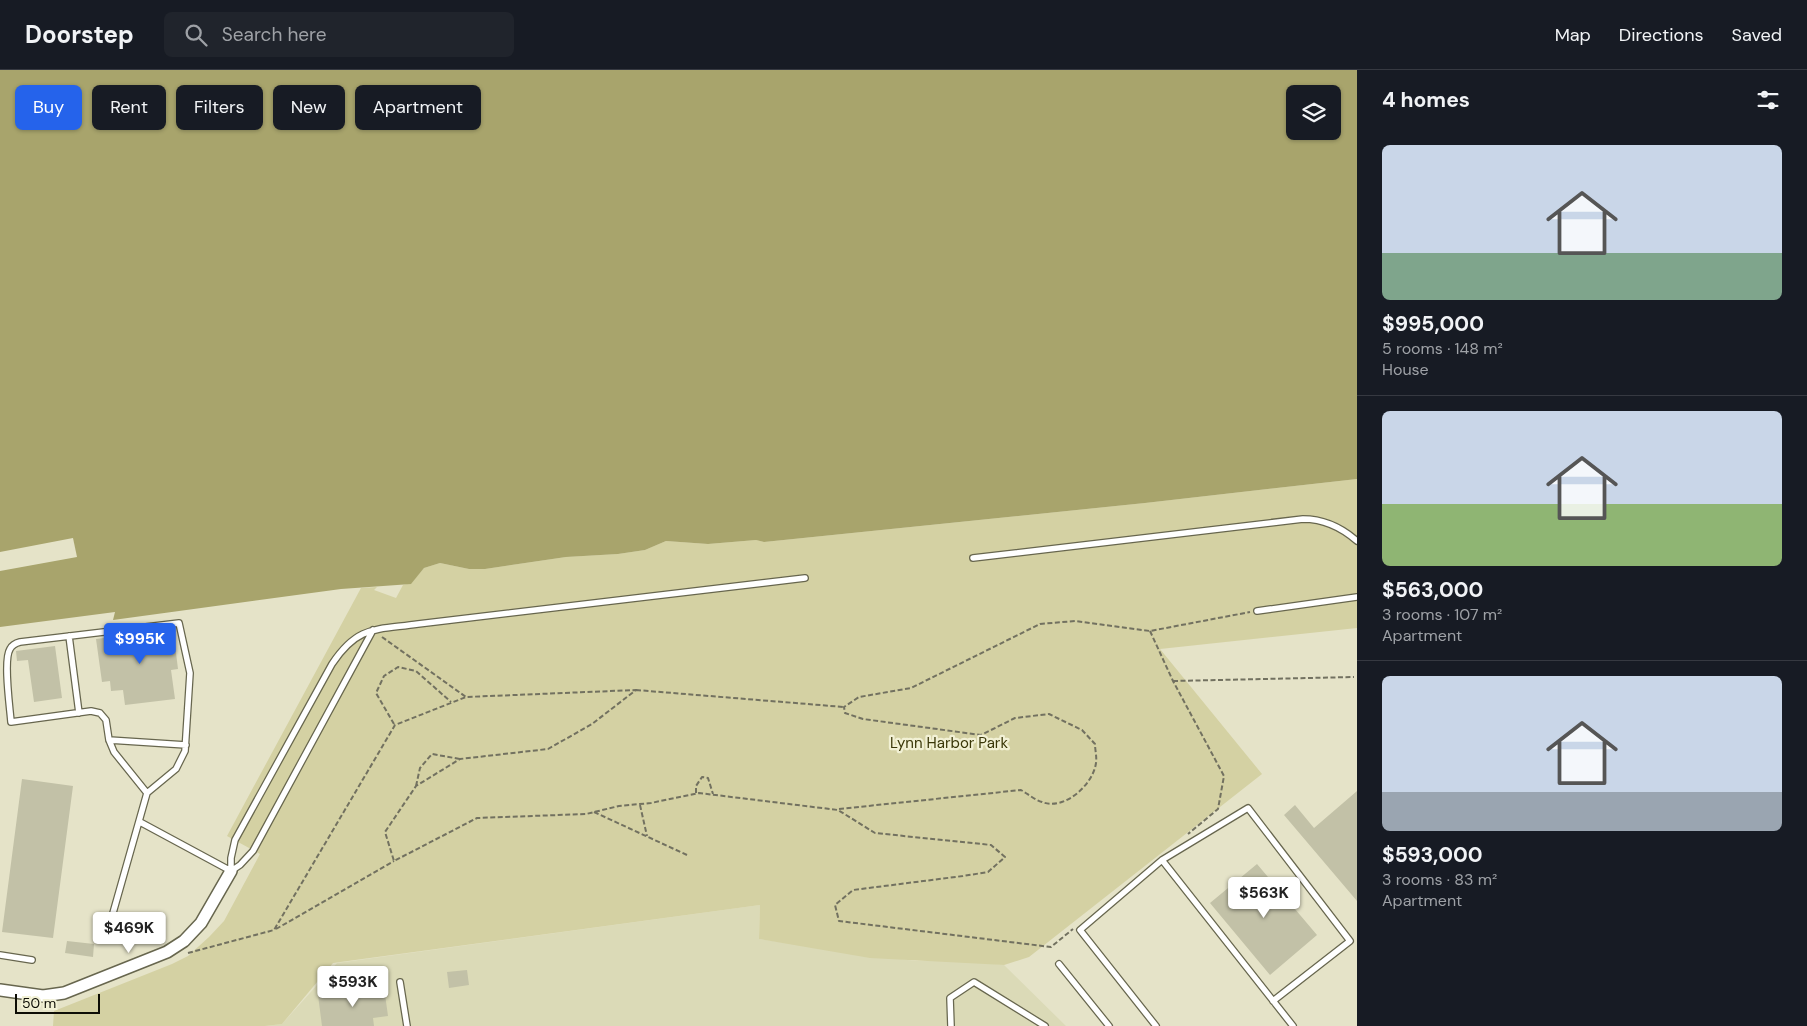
<!DOCTYPE html>
<html lang="en">
<head>
<meta charset="utf-8">
<style>
  :root { --surface:#171b24; --page:#20242c; --text:#f1f3f6; --muted:#9ea1a6; --line:#363941; --accent:#2563eb }
  body { margin:0; font-family:"DM Sans",sans-serif; background:var(--page); color:var(--text); height:100vh; display:flex; flex-direction:column; font-size:19px; white-space:nowrap }
  * { box-sizing:border-box; margin:0 }
  p { font-size:16px; color:var(--muted) }
  .icon { flex:none; width:28px; height:28px; fill:none; stroke:currentColor; stroke-width:2; stroke-linecap:round; stroke-linejoin:round }
  .map { position:relative; flex:1; overflow:hidden }
  .sheet { display:flex; flex-direction:column; background:var(--surface); width:450px }
  .sheet>* { flex:none }
  .top-card { position:absolute; left:15px; top:15px; width:475px; height:45px; display:flex; gap:10px }
  .buttons { position:absolute; left:1286px; top:15px; display:grid; gap:10px }
  .buttons a { display:grid; place-items:center; width:55px; height:55px; border-radius:8px; background:var(--surface); box-shadow:0 1px 4px #0004; font-size:25px }
  .scale { position:absolute; left:15px; bottom:12px; width:85px; box-sizing:border-box; padding-left:5px; border:2px solid #0d0d05; border-top:0; font-size:14px; line-height:18px; white-space:nowrap; color:#0d0d05; -webkit-text-stroke:4px #f2f1d5; paint-order:stroke }
  .price { position:absolute; translate:-50% -42px; padding:0 11px; border-radius:5px; background:#fff; color:#222; font-size:16px; line-height:32px; filter:drop-shadow(0 1px 2px #0008) }
  .price::after { content:''; position:absolute; left:50%; top:30px; width:15px; height:11px; margin-left:-8px; background:inherit; clip-path:polygon(0 0,100% 0,50% 100%) }
  .price.selected { background:var(--accent); color:#fff }
  ul { padding:0; list-style:none }
  li { display:grid; align-content:center; gap:10px; height:265px; padding:0 25px }
  li+li { border-top:1px solid var(--line) }
  li span { display:grid; place-items:center; height:155px; border-radius:8px; color:#555 }
  li>.icon { margin-inline-start:auto }
  span .icon { width:90px; height:90px; fill:#fffc; stroke-width:1 }
  li b { font-size:21px }
  h2 { display:flex; justify-content:space-between; align-items:center; height:60px; padding:0 25px; font-size:21px }
  .pill { padding:0 18px; border-radius:8px; background:var(--surface); box-shadow:0 1px 4px #0004; font-size:18px; line-height:45px }
  .pill.selected { background:var(--accent); color:#fff }
  header { display:flex; align-items:center; gap:30px; box-sizing:border-box; height:70px; padding:0 25px; background:var(--surface); border-bottom:1px solid var(--line) }
  header strong { font-size:24px }
  nav { display:flex; gap:28px; margin-inline-start:auto; font-size:18px }
  .search { width:350px; height:45px; background:var(--page); display:flex; align-items:center; gap:12px; box-sizing:border-box; padding:0 18px; border-radius:8px; color:var(--muted); font-size:19px }
  main { display:flex; flex:1; min-height:0 }
  .map>svg:first-child { display:block }
</style>
</head>
<body>
<header>
<strong>Doorstep</strong>
<div class="search"><svg class="icon" aria-label="search" viewBox="0 0 24 24"><circle cx="10" cy="10" r="6"/><path d="M15 15l6 6"/></svg>Search here</div>
<nav><a>Map</a><a>Directions</a><a>Saved</a></nav>
</header>
<main>
<div class="map">
<svg width="1357" height="956" viewBox="0 0 1357 956">
  <rect width="100%" height="100%" fill="#e5e3c8"/>
  <path fill="#dbdab7" d="M760 835 759 869 915 891H962L1004 895 1066 956H265L282 954 337 893Z"/>
  <path fill="#d4d1a3" d="M1357 409V558L1160 579 1262 704 1029 887 1004 895 870 888 759 869 760 835 333 893 282 954 265 956H53L54 941 172 894 188 886 209 867 224 851 260 784 227 766 361 518 377 517 374 520 396 528 403 515 411 513 424 498 440 493 469 499H485L566 487 618 484 645 480 666 471 708 474 756 470 764 472 1145 433Z"/>
  <path fill="#a8a46c" fill-rule="evenodd" d="M0 0H1357V409L1145 433 764 472 756 470 708 474 666 471 645 480 618 484 566 487 485 499H469L440 493 424 498 411 514 341 519 113 550 115 542 0 557ZM1295 24H1332V61H1295Z"/>
  <path fill="#e5e3c8" d="M73 468 77 487 0 501V482Z"/>
  <path fill="#c2c1a7" d="M173 559 178 599 171 600 175 629 125 635 123 620 111 621 110 611 102 612 96 569Z
    M55 576 62 628 34 632 28 590 17 591 16 581Z
    M22 709 73 716 53 868 2 862Z
    M1357 721V831L1284 745 1295 735 1314 758Z
    M1257 794 1317 865 1270 905 1210 833Z
    M67 871 94 874 93 887 65 883Z
    M467 900 469 915 449 918 447 902Z
    M384 917 388 946 373 948 374 956H322L318 925Z"/>
  <g fill="none" stroke-linecap="round" stroke-linejoin="round">
    <defs>
      <path id="lane" d="M973 488 1303 449C1324 449 1341 457 1357 471
        M1257 541 1357 527
        M69 566 79 643
        M109 670 186 675
        M140 752 231 801
        M1162 790 1248 738 1350 871 1273 931
        M231 801V788L235 770 332 594C358 555 376 560 418 554L805 508
        M231 801 240 795 253 781 373 560
        M109 857 147 723 176 699 185 681 190 603 179 553 20 572C16 573 12 575 10 579 3 590 10 638 11 652L91 641 100 643 106 650 109 670 114 682 147 723
        M0 885 32 890
        M1059 894 1109 956
        M400 912 407 956
        M951 956 950 928 974 912 1045 956
        M1156 956 1080 860 1162 790 1293 956"/>
      <path id="street" d="M0 920 43 926 64 923 167 882 184 871 201 853 231 801"/>
    </defs>
    <use href="#lane" stroke="#67664e" stroke-width="8"/>
    <use href="#street" stroke="#67664e" stroke-width="14"/>
    <path stroke="#727160" stroke-width="2" stroke-dasharray="5 2.5" stroke-linecap="butt" d="M1150 561 1173 611 1224 706 1218 739 1188 764
      M382 567 466 627
      M1173 611 1354 607
      M636 620 844 637
      M394 654 376 623 384 606 398 597 416 601 451 632
      M416 716 420 698 432 684 460 689
      M696 723V716L702 707 708 708 713 724
      M640 735 647 766
      M839 739 1021 720C1028 724 1035 730 1042 732 1064 741 1093 715 1096 693 1097 687 1095 680 1095 674L1082 660 1049 644 1015 648 981 665 863 649 845 643 844 637 859 627 911 618 1040 554 1075 551 1150 561 1250 542
      M594 742 687 785
      M276 859 394 791
      M188 883 274 860 395 655 466 627 636 620 592 654 548 679 460 689 416 716 385 762 394 791 477 748 586 744 619 736 651 733 699 723 838 740 875 763 991 775 1005 787 988 802 963 806 853 820 835 835 839 851 1051 877 1073 859"/>
    <use href="#lane" stroke="#fff" stroke-width="5.5"/>
    <use href="#street" stroke="#fff" stroke-width="11"/>
  </g>
  <g text-anchor="middle" dominant-baseline="central" stroke-width="4.5" stroke-linejoin="round" paint-order="stroke">
    <g font-size="15" fill="#393607" stroke="#f2f1d5">
      <text x="949" y="673">Lynn Harbor Park</text>
    </g>
  </g>
</svg>
<div class="buttons">
<a><svg class="icon" aria-label="layers" viewBox="0 0 24 24"><path d="M12 4l9 5-9 5-9-5zM3 14l9 5 9-5"/></svg></a>
</div>
<div class="scale">50 m</div>
<b class="price selected" style="left:140px;top:595px">$995K</b>
<b class="price" style="left:1264px;top:849px">$563K</b>
<b class="price" style="left:129px;top:884px">$469K</b>
<b class="price" style="left:353px;top:938px">$593K</b>
<div class="top-card">
<a class="pill selected">Buy</a>
<a class="pill">Rent</a>
<a class="pill">Filters</a>
<a class="pill">New</a>
<a class="pill">Apartment</a>
</div>
</div>
<section class="sheet">
<h2>4 homes<svg class="icon" aria-label="filters" viewBox="0 0 24 24"><path d="M4 7h16M4 17h16"/><circle cx="9" cy="7" r="2"/><circle cx="15" cy="17" r="2"/></svg></h2>
<ul>
<li><span style="background:linear-gradient(#c9d6e8 70%,#7fa58c 0)"><svg class="icon" aria-label="home" viewBox="0 0 24 24"><path d="M3 11l9-7 9 7M6 9v11h12V9"/></svg></span><div><b>$995,000</b><p>5 rooms · 148 m²</p><p>House</p></div></li>
<li><span style="background:linear-gradient(#c9d6e8 60%,#8fb573 0)"><svg class="icon" aria-label="home" viewBox="0 0 24 24"><path d="M3 11l9-7 9 7M6 9v11h12V9"/></svg></span><div><b>$563,000</b><p>3 rooms · 107 m²</p><p>Apartment</p></div></li>
<li><span style="background:linear-gradient(#c9d6e8 75%,#9aa5b1 0)"><svg class="icon" aria-label="home" viewBox="0 0 24 24"><path d="M3 11l9-7 9 7M6 9v11h12V9"/></svg></span><div><b>$593,000</b><p>3 rooms · 83 m²</p><p>Apartment</p></div></li>
</ul>
</section>
</main>
</body>
</html>
